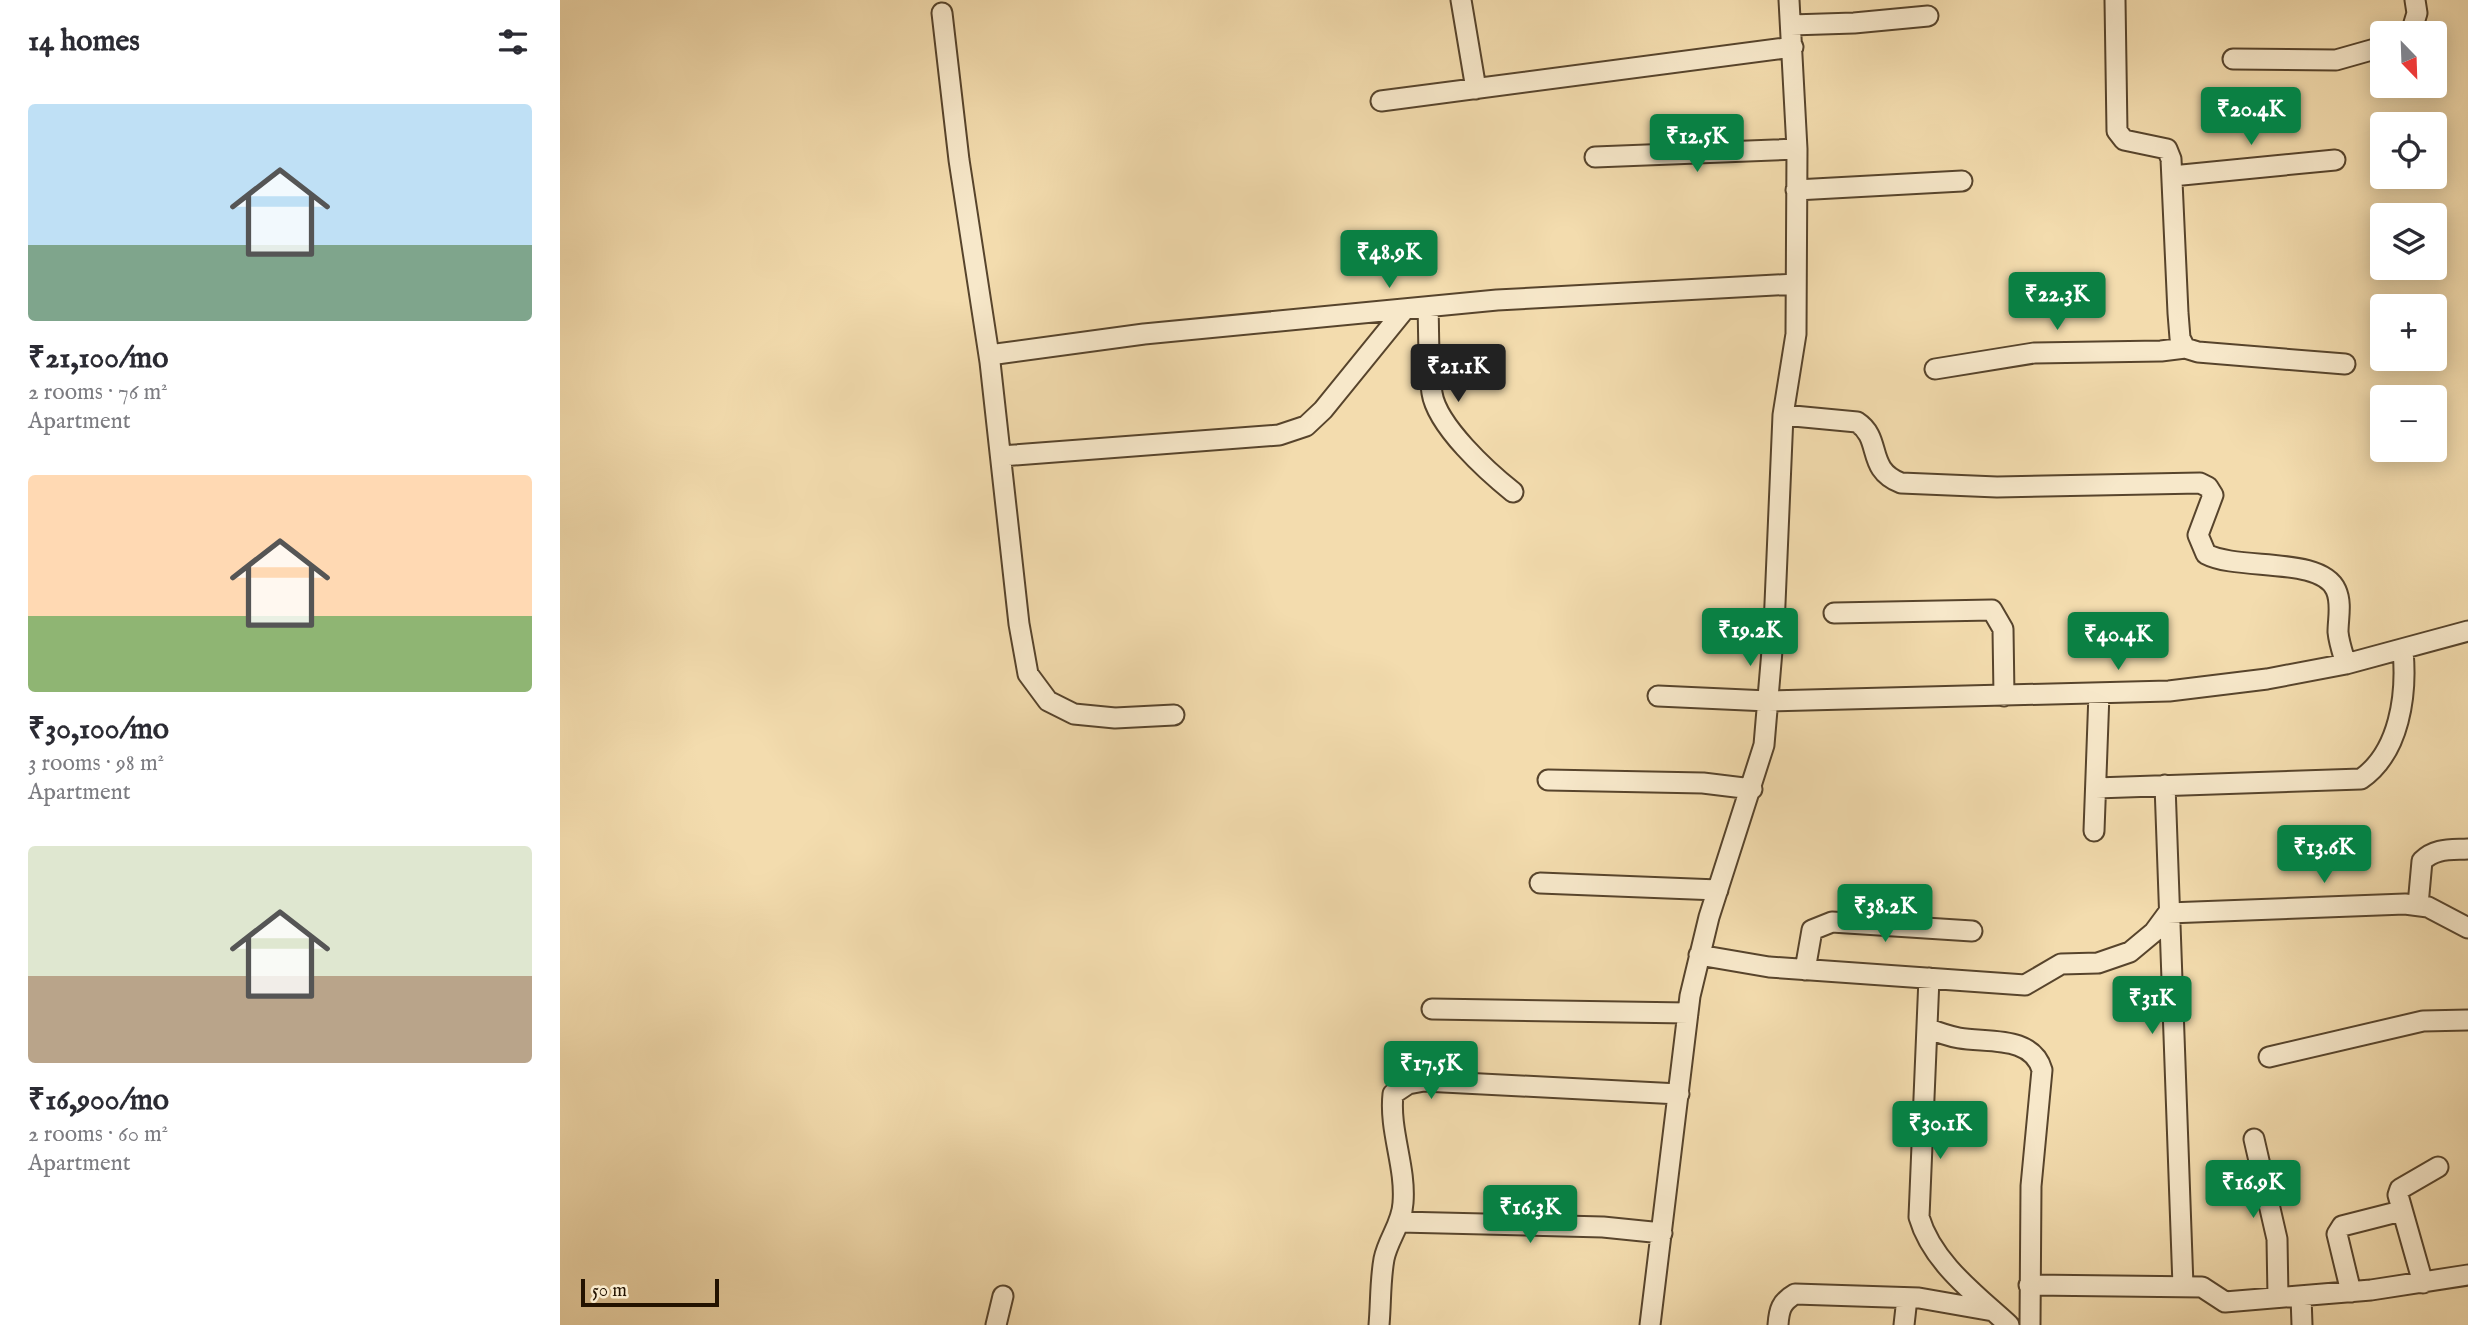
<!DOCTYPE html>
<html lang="en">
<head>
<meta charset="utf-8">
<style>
  :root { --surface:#fff; --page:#f2f2f3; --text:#2b2b33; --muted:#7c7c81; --accent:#0b8043 }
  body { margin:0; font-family:"IM FELL English",serif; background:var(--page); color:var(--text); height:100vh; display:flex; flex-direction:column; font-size:26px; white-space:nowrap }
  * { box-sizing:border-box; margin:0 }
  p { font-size:23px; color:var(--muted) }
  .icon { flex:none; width:38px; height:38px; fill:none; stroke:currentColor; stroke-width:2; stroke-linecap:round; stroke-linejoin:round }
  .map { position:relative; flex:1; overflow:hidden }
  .sheet { display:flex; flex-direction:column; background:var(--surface); width:560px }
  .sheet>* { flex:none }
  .needle { width:46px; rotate:157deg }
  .controls { position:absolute; left:1810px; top:21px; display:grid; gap:14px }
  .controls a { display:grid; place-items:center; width:77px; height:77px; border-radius:7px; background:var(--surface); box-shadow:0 4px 18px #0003; font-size:35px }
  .scale { position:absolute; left:21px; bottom:18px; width:138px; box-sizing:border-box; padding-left:7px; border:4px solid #231200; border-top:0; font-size:19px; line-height:24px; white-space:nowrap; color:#231200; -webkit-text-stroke:5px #f7e8ca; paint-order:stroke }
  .price { position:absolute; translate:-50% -60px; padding:0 16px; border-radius:7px; background:var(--accent); color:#fff; font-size:23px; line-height:46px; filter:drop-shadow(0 2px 4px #0008) }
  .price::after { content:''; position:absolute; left:50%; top:42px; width:21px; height:16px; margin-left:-10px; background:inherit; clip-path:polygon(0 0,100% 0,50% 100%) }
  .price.active { background:#222; color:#fff }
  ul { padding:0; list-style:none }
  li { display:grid; align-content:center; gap:14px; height:371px; padding:0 28px }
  li span { display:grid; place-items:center; height:217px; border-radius:7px; color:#555 }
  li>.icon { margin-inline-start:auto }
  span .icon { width:126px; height:126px; fill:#fffc; stroke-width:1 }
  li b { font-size:30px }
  h2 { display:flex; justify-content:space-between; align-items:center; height:84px; padding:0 28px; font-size:30px }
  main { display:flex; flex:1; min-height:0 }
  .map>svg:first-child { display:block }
</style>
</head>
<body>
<main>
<section class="sheet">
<h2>14 homes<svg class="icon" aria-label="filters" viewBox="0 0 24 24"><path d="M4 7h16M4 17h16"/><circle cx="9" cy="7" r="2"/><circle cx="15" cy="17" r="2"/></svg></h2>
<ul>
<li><span style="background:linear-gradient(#bfe0f5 65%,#7fa58c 0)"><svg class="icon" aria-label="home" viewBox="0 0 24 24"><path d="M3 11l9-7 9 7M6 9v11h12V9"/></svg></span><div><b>₹21,100/mo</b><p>2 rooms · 76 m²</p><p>Apartment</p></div></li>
<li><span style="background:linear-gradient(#ffd9b3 65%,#8fb573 0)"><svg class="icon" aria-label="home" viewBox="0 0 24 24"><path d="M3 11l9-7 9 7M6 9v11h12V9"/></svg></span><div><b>₹30,100/mo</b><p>3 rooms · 98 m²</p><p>Apartment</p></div></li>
<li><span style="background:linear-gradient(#dfe7d0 60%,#b9a48a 0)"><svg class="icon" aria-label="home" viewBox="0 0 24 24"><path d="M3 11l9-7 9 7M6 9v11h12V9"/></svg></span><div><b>₹16,900/mo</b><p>2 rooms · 60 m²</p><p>Apartment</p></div></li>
</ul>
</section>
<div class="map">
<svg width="1908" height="1325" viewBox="0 0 1908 1325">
  <rect width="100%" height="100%" fill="#f3dcae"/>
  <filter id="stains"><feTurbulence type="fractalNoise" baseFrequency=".00286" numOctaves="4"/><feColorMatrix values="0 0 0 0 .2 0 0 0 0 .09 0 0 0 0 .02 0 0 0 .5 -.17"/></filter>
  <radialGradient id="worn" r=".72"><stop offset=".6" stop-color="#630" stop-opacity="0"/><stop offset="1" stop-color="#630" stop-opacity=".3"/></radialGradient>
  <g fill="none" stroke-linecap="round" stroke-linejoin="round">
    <defs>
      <path id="minor" d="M901 0 916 89
        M1555 0 1557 131 1564 140 1607 149 1611 159 1618 313 1620 338 1625 348 1638 352 1785 364
        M382 13 399 160 430 362 459 624 468 674 488 701 514 714 555 718 614 715
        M1231 25 1294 23 1368 16
        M1851 33 1857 13 1855 0
        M1673 59 1776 60 1822 47
        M821 101 1233 47
        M1035 157 1237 149
        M1612 176 1775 160
        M1236 190 1402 181
        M868 307C869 335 868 365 872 393 877 426 928 472 953 492
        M429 355 584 334 937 300 1235 284
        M1375 369 1474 353 1601 351 1625 348
        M1223 415 1297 422C1323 439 1305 469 1341 483L1437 487 1640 483 1648 487 1653 495 1638 535 1646 554C1678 571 1761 556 1776 590 1782 603 1778 619 1778 632 1779 643 1783 654 1786 664
        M441 456 719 435 746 426 763 410 845 309
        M1274 613 1432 610 1443 629 1444 696
        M1098 696 1208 701 1609 691 1707 679 1786 664 1908 631
        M988 780 1143 783 1192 789
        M1605 785 1623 1286
        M1536 788 1801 779C1840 752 1847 694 1843 651
        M1534 831 1539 693
        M980 883 1158 890
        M1858 905 1862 861C1875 848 1890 850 1908 849
        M1139 955 1209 967 1465 985 1501 964 1538 963 1570 952 1594 932 1608 913 1845 904 1868 907 1908 928
        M1245 970 1252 930 1272 922 1412 931
        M1369 978 1359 1217C1372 1262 1415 1294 1449 1325
        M872 1009 1128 1013
        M1367 1028C1377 1032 1388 1036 1399 1038 1427 1043 1472 1035 1482 1070L1471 1186 1470 1325
        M1709 1057 1863 1021 1908 1020
        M1694 1139 1717 1239 1718 1297
        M840 1222 1043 1227 1102 1233
        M1863 1283 1838 1195 1840 1189 1878 1167
        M1469 1285 1642 1287 1665 1302 1811 1290 1908 1275
        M1791 1292 1777 1234 1782 1226 1841 1211
        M1741 1296 1742 1325
        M436 1325 443 1296
        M819 1325C821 1303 820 1281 824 1259 828 1239 842 1224 843 1203 846 1166 829 1131 833 1094L848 1084 864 1081 1119 1094
        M1090 1325 1130 996 1149 917 1204 745 1214 627 1223 415 1236 334 1237 149 1229 0
        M1218 1325C1219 1310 1221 1302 1235 1294L1359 1298 1433 1311
        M1344 1325 1347 1298"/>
    </defs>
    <use href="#minor" stroke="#57442c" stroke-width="23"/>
    <use href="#minor" stroke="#f7e8ca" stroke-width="19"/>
  </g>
  <rect width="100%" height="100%" filter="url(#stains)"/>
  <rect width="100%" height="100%" fill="url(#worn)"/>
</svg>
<div class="controls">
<a><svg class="needle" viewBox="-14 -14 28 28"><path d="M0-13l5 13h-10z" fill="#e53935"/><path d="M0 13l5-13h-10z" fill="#7c7c81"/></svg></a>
<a><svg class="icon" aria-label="locate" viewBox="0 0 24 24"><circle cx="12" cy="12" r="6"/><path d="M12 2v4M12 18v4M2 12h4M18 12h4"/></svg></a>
<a><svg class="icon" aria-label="layers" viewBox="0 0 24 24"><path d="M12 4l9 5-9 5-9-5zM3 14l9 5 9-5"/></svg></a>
<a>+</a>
<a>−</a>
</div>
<div class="scale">50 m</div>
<b class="price" style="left:1691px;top:147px">₹20.4K</b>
<b class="price" style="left:1137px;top:174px">₹12.5K</b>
<b class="price" style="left:829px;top:290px">₹48.9K</b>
<b class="price" style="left:1497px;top:332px">₹22.3K</b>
<b class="price active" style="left:898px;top:404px">₹21.1K</b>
<b class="price" style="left:1190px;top:668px">₹19.2K</b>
<b class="price" style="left:1558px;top:672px">₹40.4K</b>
<b class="price" style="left:1764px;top:885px">₹13.6K</b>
<b class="price" style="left:1325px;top:944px">₹38.2K</b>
<b class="price" style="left:1592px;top:1036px">₹31K</b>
<b class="price" style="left:871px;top:1101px">₹17.5K</b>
<b class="price" style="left:1380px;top:1161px">₹30.1K</b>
<b class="price" style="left:1693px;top:1220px">₹16.9K</b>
<b class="price" style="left:970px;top:1245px">₹16.3K</b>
</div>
</main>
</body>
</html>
